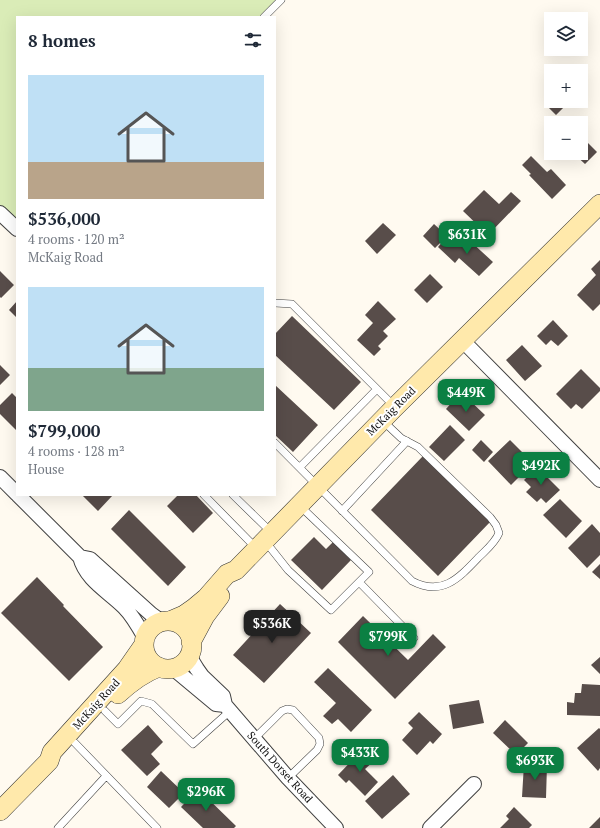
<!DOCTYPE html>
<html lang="en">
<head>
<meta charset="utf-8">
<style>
  :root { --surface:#fff; --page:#f2f2f3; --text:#1f2937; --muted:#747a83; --accent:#0b8043 }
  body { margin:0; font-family:"PT Serif",serif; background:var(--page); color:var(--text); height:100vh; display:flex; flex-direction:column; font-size:15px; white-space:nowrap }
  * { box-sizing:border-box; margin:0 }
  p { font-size:13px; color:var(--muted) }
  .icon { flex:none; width:22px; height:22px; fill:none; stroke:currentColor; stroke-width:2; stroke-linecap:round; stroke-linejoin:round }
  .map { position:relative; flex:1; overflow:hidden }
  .sheet { position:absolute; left:16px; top:16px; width:260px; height:480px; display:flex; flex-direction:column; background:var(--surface); border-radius:0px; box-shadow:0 4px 16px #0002 }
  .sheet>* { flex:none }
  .fabs { position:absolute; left:544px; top:12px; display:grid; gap:8px }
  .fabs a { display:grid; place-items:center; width:44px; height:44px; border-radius:0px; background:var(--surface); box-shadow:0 4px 16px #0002; font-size:20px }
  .price { position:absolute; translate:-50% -34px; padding:0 9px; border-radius:8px; background:var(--accent); color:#fff; font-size:13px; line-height:26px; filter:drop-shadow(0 1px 2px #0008) }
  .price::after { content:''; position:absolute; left:50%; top:24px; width:12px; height:9px; margin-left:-6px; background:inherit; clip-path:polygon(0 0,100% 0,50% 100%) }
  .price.selected { background:#222; color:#fff }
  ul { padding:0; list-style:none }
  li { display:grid; align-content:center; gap:8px; height:212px; padding:0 12px }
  li span { display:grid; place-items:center; height:124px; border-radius:0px; color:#555 }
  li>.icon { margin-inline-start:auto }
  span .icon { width:72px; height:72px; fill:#fffc; stroke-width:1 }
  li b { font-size:17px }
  h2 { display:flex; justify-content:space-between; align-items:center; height:48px; padding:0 12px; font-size:17px }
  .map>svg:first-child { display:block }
</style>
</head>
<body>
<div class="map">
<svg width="600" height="828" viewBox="0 0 600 828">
  <rect width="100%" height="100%" fill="#fffaf0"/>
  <path fill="#daecb7" d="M0 0H278L262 17H17V229L0 213Z"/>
  <path fill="#584d4a" d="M551 98V101H564L567 104 556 115 545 104Z
    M581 136 597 152 585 164 573 153H581Z
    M531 156 547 172 551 169 566 185 552 199 529 175 531 174 522 165Z
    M484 190 499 204 511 192 521 201 488 235 463 211Z
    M383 223 396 235 377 254 365 241Z
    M434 224 447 236 435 248 423 236Z
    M446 238 453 245 458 240 464 245 469 240 493 262 479 276 459 258 455 263 438 247Z
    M600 260V304L593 311 577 295 596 275 591 269Z
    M0 271 14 285 1 298 0 297Z
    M430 274 443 287 427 303 414 290Z
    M17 301V318L9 310Z
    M378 301 396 319 383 331 388 336 378 346 381 349 374 356 357 340 373 323 365 315Z
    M292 316 361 382 334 410 275 355V334Z
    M553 320 568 336 558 346 551 340 546 345 537 336Z
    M522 345 542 366 525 381 506 360Z
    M0 365 10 375 0 385Z
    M581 369 600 388V391L582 409 576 404 571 409 556 394Z
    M275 385 318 425 293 452 275 435Z
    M12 393 17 398V431L0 414V405Z
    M465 396 485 415 469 431 446 409 453 401 457 405Z
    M450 425 465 440 444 461 429 447Z
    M481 440 493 452 484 462 472 450Z
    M510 440 533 463 511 485 488 461Z
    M423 456 491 521 438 576 371 510Z
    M537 467 560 490 546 503 541 498 537 502 526 492 531 487 524 480Z
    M82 495H113L98 511Z
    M178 495H196L213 513 193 533 167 506Z
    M560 499 582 521 566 538 543 515Z
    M129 510 186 567 168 586 111 529Z
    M592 524 600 533V555L587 568 568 548Z
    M314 537 326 549 333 542 351 560 322 590 291 560Z
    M600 564V579L592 572Z
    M37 577 64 605 63 606 103 647 69 681 1 613Z
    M280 604 311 633 264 683 233 655Z
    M363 616 408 660 433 634 446 647 395 699 338 642Z
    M600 657V674L591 665Z
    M328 668 372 710 351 732 338 719 332 724 323 716 336 703 314 682Z
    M582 684 600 685V716L567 715V702L574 703 575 693H581Z
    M479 700 484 723 453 729 449 705Z
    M419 712 442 734 433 744 430 741 417 755 402 740 413 728 408 723Z
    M505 720 528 743 516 755 493 733Z
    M148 725 163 742 151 754 160 764 147 776 121 750Z
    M599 728 600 729V768L598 771 577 748Z
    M362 750 374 761 365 769 378 782 365 796 349 780 346 783 338 775Z
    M524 764 547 765 546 798 522 797Z
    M161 771 184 793 169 808 147 787Z
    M393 775 410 794 382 819 365 801Z
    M198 789 236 826 234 828H203L181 807Z
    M514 807 532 825 529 828H500L509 819 506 816Z
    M600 817V828H589Z"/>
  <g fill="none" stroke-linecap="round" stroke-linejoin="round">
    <defs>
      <path id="lane" d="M264 17 281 0
        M275 303 292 304 394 406
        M275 443 412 581C442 597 459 578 479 557 486 550 495 543 499 533L496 525 490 517 418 447 401 438 383 421
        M300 467 377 389
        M204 495 257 549
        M233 495 272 533
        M342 511 407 441
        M265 541 288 570 331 610 369 572 300 506
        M359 582 414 638
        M105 711 118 724 141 701 152 704 193 744 230 711
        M254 739 282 711 287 709 293 710 319 738 320 744 317 750 288 778
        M75 743 157 828
        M58 828 106 776"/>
      <path id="street" d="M0 213 17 229
        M462 340 600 480
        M0 477 17 494
        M18 495 80 557C86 580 108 591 124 607 133 616 139 627 145 638
        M80 557 90 559 151 614 162 622
        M189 656 197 669 202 676 223 696 225 705 288 778 336 828
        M174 669 216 704 225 705
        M430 828 474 784"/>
      <path id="secondary" d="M170 621 184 615 194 608 206 598 227 574 236 570 395 407 600 204
        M144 645a24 24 0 1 1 48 0a24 24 0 1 1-48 0Z
        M191 642 205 616 220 596
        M118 694C131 682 143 673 159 667
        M0 811 49 761 52 752 127 669 143 646"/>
    </defs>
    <use href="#lane" stroke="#424242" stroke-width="8"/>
    <use href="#street" stroke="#424242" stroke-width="16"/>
    <use href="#secondary" stroke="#313131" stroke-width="20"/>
    <use href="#lane" stroke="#fff" stroke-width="7"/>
    <use href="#street" stroke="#fff" stroke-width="14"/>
    <use href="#secondary" stroke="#ffe9ab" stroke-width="19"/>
  </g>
  <g text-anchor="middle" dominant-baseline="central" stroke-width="4" stroke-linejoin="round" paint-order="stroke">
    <g font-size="11" fill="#0f0f0f" stroke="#fff">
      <text transform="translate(391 411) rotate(-45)">McKaig Road</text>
      <text transform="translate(96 704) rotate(-48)">McKaig Road</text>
      <text transform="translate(280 767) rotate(48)">South Dorset Road</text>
    </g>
  </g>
</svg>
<div class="fabs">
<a><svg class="icon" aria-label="layers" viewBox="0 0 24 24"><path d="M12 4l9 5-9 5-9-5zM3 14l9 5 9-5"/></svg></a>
<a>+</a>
<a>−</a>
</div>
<b class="price" style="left:467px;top:255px">$631K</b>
<b class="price" style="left:466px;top:413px">$449K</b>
<b class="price" style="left:541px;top:486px">$492K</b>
<b class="price selected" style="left:272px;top:644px">$536K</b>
<b class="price" style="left:388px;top:657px">$799K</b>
<b class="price" style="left:360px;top:773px">$433K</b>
<b class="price" style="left:535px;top:781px">$693K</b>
<b class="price" style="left:206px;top:812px">$296K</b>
<section class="sheet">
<h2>8 homes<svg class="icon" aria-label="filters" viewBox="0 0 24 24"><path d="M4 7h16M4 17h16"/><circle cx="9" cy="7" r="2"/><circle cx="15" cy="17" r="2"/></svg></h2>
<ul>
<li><span style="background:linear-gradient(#bfe0f5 70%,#b9a48a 0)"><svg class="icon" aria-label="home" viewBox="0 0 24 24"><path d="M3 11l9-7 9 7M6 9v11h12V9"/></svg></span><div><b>$536,000</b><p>4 rooms · 120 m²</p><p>McKaig Road</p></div></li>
<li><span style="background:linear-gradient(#bfe0f5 65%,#7fa58c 0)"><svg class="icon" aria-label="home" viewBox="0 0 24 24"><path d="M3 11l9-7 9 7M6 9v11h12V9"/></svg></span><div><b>$799,000</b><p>4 rooms · 128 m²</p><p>House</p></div></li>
</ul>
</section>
</div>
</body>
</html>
